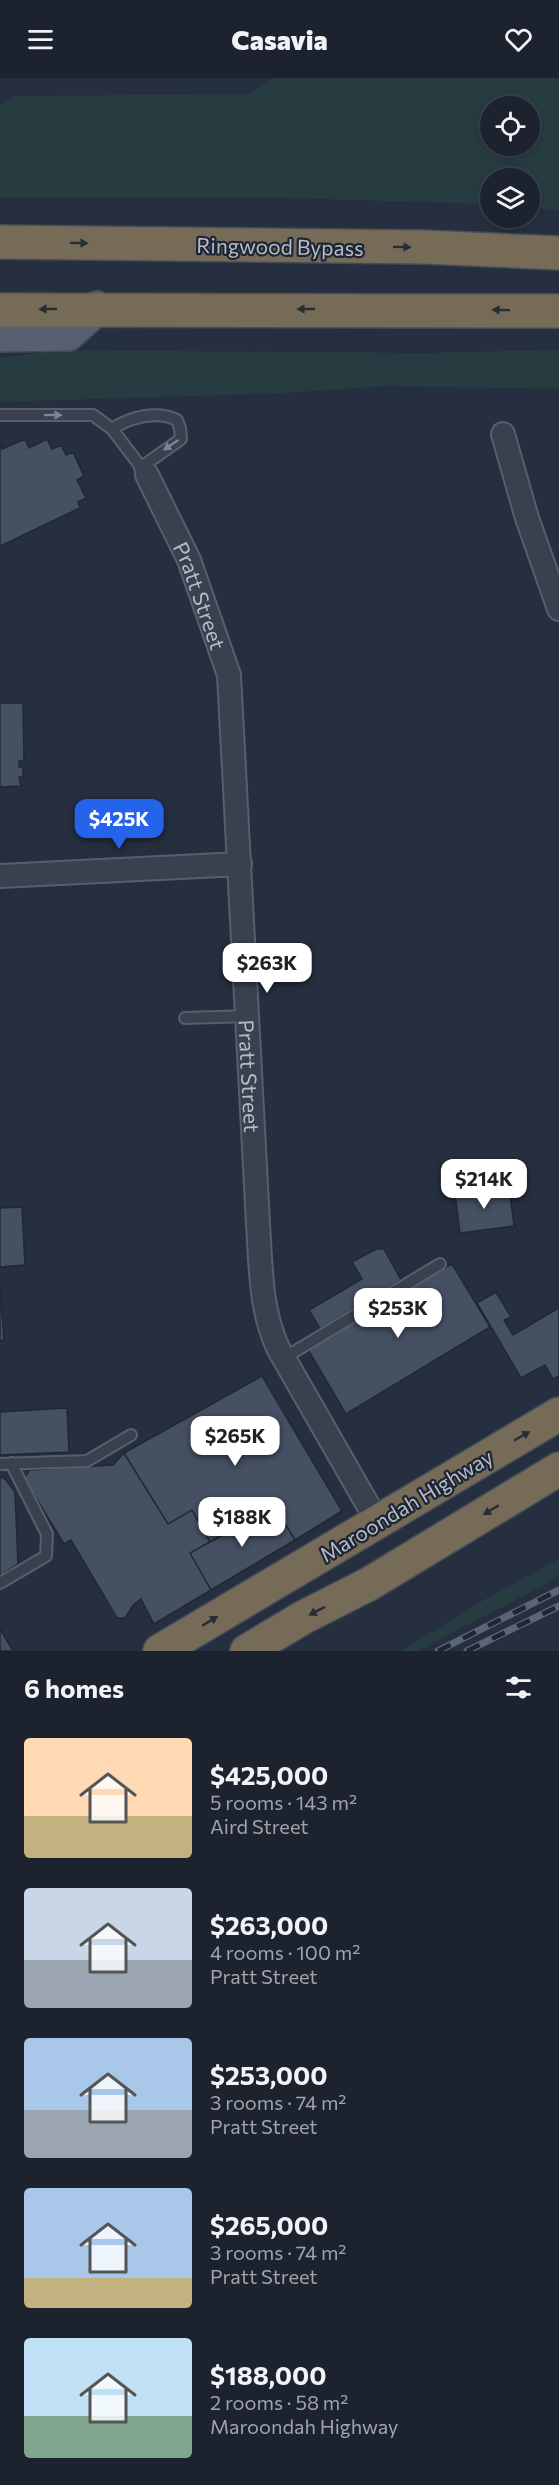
<!DOCTYPE html>
<html lang="en">
<head>
<meta charset="utf-8">
<style>
  :root { --surface:#1c232f; --page:#292f3b; --text:#f1f3f6; --muted:#a0a4aa; --line:#3a404b; --accent:#2563eb }
  body { margin:0; font-family:Commissioner,sans-serif; background:var(--page); color:var(--text); height:100vh; display:flex; flex-direction:column; font-size:22px; white-space:nowrap }
  * { box-sizing:border-box; margin:0 }
  p { font-size:20px; color:var(--muted) }
  .icon { flex:none; width:33px; height:33px; fill:none; stroke:currentColor; stroke-width:2; stroke-linecap:round; stroke-linejoin:round }
  .map { position:relative; height:1573px; overflow:hidden }
  .panel { display:flex; flex-direction:column; background:var(--surface); flex:1 }
  .panel>* { flex:none }
  .fabs { position:absolute; left:480px; top:18px; display:grid; gap:12px }
  .fabs a { display:grid; place-items:center; width:60px; height:60px; border-radius:50%; background:var(--surface); box-shadow:0 3px 9px #0003,0 0 0 2px var(--line); font-size:30px }
  .price { position:absolute; translate:-50% -51px; padding:0 14px; border-radius:12px; background:#fff; color:#222; font-size:20px; line-height:39px; filter:drop-shadow(0 2px 3px #0008) }
  .price::after { content:''; position:absolute; left:50%; top:36px; width:18px; height:14px; margin-left:-9px; background:inherit; clip-path:polygon(0 0,100% 0,50% 100%) }
  .price.current { background:var(--accent); color:#fff }
  ul { padding:0; list-style:none }
  li { display:flex; align-items:center; gap:18px; height:150px; padding:0 24px }
  li span { display:grid; place-items:center; flex:none; width:168px; height:120px; border-radius:6px; color:#555 }
  li>.icon { margin-inline-start:auto }
  span .icon { width:72px; height:72px; fill:#fffc; stroke-width:1 }
  li b { font-size:26px }
  h2 { display:flex; justify-content:space-between; align-items:center; height:72px; padding:0 24px; font-size:26px }
  header { display:flex; justify-content:space-between; align-items:center; height:78px; padding:0 24px; background:var(--surface); font-size:27px; font-weight:800 }
  .map>svg:first-child { display:block }
</style>
</head>
<body>
<header><svg class="icon" aria-label="menu" viewBox="0 0 24 24"><path d="M4 6h16M4 12h16M4 18h16"/></svg>Casavia<svg class="icon" aria-label="heart" viewBox="0 0 24 24"><path d="M12 20l-8-8c-3-5 5-10 8-4 3-6 11-1 8 4z"/></svg></header>
<div class="map">
<svg width="559" height="1573" viewBox="0 0 559 1573">
  <rect width="100%" height="100%" fill="#252f3f"/>
  <path fill="#273c40" fill-rule="evenodd" d="M272 0H559V133L530 129V100H490V126L250 119H0V28L16 18 248 16ZM490 28H530V68H490Z
    M58 272 422 275 559 272V311L387 308 284 315 0 324V280Z
    M559 1481V1499L418 1573H401L487 1520Z"/>
  <path fill="#465063" stroke="#202836" stroke-width="1.5" d="M25 361 29 370 47 361 52 371 61 367 66 377 73 374 84 398 77 402 86 420 78 424 80 430 0 468V366L2 371Z
    M0 625H23L24 683H19V689H23V699H19L21 708 0 709Z
    M509 1109 514 1148 460 1155 455 1116Z
    M22 1129 25 1187 0 1189V1130Z
    M376 1171H384L401 1202 320 1251 309 1232 362 1201 352 1184Z
    M452 1186 490 1249 346 1336 307 1270Z
    M0 1205 4 1262 0 1263Z
    M496 1214 511 1239 504 1242 513 1257 559 1230V1298L553 1301 545 1287 521 1300 477 1225Z
    M262 1298 342 1433 295 1462 274 1428 210 1464 192 1432 168 1446 124 1375Z
    M67 1330 69 1374 0 1377V1334Z
    M124 1375 168 1446 192 1432 210 1464 190 1475 211 1512 154 1546 141 1521 134 1526 125 1540H117L71 1462 64 1466 24 1400 30 1392 113 1387Z
    M0 1398 6 1402 15 1414 18 1486 0 1498Z
    M274 1428 295 1462 211 1512 190 1475Z
    M0 1551 13 1573H0Z"/>
  <g fill="none" stroke-linecap="round" stroke-linejoin="round">
    <defs>
      <path id="lane" d="M0 337H93L112 351 147 397
        M112 351C130 339 157 332 177 342L180 350 181 361 140 390
        M185 940 248 938
        M284 1280 440 1186
        M0 1386 87 1383 131 1357
        M0 1505 46 1478 47 1456 11 1385"/>
      <g id="street">
        <path d="M503 356 527 440 559 531"/>
        <path id="s1" d="M147 397 189 482 229 597 258 1146C261 1189 260 1231 278 1270L377 1443"/>
        <path d="M0 798 240 786"/>
      </g>
      <path id="primary" d="M0 257 68 256 97 230"/>
      <path id="highway" d="M0 164 423 169 559 175
        M0 232 559 233
        M160 1573 559 1336
        M247 1573 304 1539 369 1506 559 1391"/>
    </defs>
    <use href="#lane" stroke="#575f6d" stroke-width="14"/>
    <use href="#street" stroke="#575f6d" stroke-width="26"/>
    <use href="#primary" stroke="#424a58" stroke-width="36"/>
    <use href="#highway" stroke="#444c5a" stroke-width="36"/>
    <use href="#lane" stroke="#39414f" stroke-width="10"/>
    <use href="#street" stroke="#39414f" stroke-width="22"/>
    <use href="#primary" stroke="#57606f" stroke-width="33"/>
    <use href="#highway" stroke="#756b56" stroke-width="33"/>
    <defs>
      <path id="rail" d="M438 1573 559 1512
        M467 1573 559 1528"/>
    </defs>
    <use href="#rail" stroke="#5b6576" stroke-width="7"/>
    <use href="#rail" stroke="#1e2634" stroke-width="4.5" stroke-dasharray="14" stroke-linecap="butt"/>
  </g>
  <defs><path id="oneway-solid" d="M-6-.8H1V-3.2L6.5 0L1 3.2V.8H-6Z" transform="scale(1.5)"/></defs>
  <g fill="#272d37">
    <use href="#oneway-solid" transform="translate(79 165) rotate(1)"/>
    <use href="#oneway-solid" transform="translate(402 169) rotate(1)"/>
    <use href="#oneway-solid" transform="translate(48 231) rotate(179)"/>
    <use href="#oneway-solid" transform="translate(306 231) rotate(-180)"/>
    <use href="#oneway-solid" transform="translate(501 232) rotate(-179)"/>
    <use href="#oneway-solid" transform="translate(522 1358) rotate(-30)"/>
    <use href="#oneway-solid" transform="translate(491 1432) rotate(149)"/>
    <use href="#oneway-solid" transform="translate(317 1533) rotate(153)"/>
    <use href="#oneway-solid" transform="translate(210 1543) rotate(-31)"/>
  </g>
  <g fill="#7d8593">
    <use href="#oneway-solid" transform="translate(53 337)"/>
    <use href="#oneway-solid" transform="translate(171 367) rotate(146)"/>
  </g>
  <g text-anchor="middle" dominant-baseline="central" stroke-width="4.5" stroke-linejoin="round" paint-order="stroke">
    <g font-size="21" fill="#b5bcca" stroke="#1e2634">
      <text transform="translate(280 168) rotate(1)">Ringwood Bypass</text>
      <text stroke="none"><textPath href="#s1" startOffset="132">Pratt Street</textPath></text>
      <text stroke="none"><textPath href="#s1" startOffset="618">Pratt Street</textPath></text>
      <text transform="translate(406 1427) rotate(-31)">Maroondah Highway</text>
    </g>
  </g>
</svg>
<div class="fabs">
<a><svg class="icon" aria-label="locate" viewBox="0 0 24 24"><circle cx="12" cy="12" r="6"/><path d="M12 2v4M12 18v4M2 12h4M18 12h4"/></svg></a>
<a><svg class="icon" aria-label="layers" viewBox="0 0 24 24"><path d="M12 4l9 5-9 5-9-5zM3 14l9 5 9-5"/></svg></a>
</div>
<b class="price current" style="left:119px;top:772px">$425K</b>
<b class="price" style="left:267px;top:916px">$263K</b>
<b class="price" style="left:484px;top:1132px">$214K</b>
<b class="price" style="left:398px;top:1261px">$253K</b>
<b class="price" style="left:235px;top:1389px">$265K</b>
<b class="price" style="left:242px;top:1470px">$188K</b>
</div>
<section class="panel">
<h2>6 homes<svg class="icon" aria-label="filters" viewBox="0 0 24 24"><path d="M4 7h16M4 17h16"/><circle cx="9" cy="7" r="2"/><circle cx="15" cy="17" r="2"/></svg></h2>
<ul>
<li><span style="background:linear-gradient(#ffd9b3 65%,#c2b280 0)"><svg class="icon" aria-label="home" viewBox="0 0 24 24"><path d="M3 11l9-7 9 7M6 9v11h12V9"/></svg></span><div><b>$425,000</b><p>5 rooms · 143 m²</p><p>Aird Street</p></div></li>
<li><span style="background:linear-gradient(#c9d6e8 60%,#9aa5b1 0)"><svg class="icon" aria-label="home" viewBox="0 0 24 24"><path d="M3 11l9-7 9 7M6 9v11h12V9"/></svg></span><div><b>$263,000</b><p>4 rooms · 100 m²</p><p>Pratt Street</p></div></li>
<li><span style="background:linear-gradient(#a9c7e8 60%,#9aa5b1 0)"><svg class="icon" aria-label="home" viewBox="0 0 24 24"><path d="M3 11l9-7 9 7M6 9v11h12V9"/></svg></span><div><b>$253,000</b><p>3 rooms · 74 m²</p><p>Pratt Street</p></div></li>
<li><span style="background:linear-gradient(#a9c7e8 75%,#c2b280 0)"><svg class="icon" aria-label="home" viewBox="0 0 24 24"><path d="M3 11l9-7 9 7M6 9v11h12V9"/></svg></span><div><b>$265,000</b><p>3 rooms · 74 m²</p><p>Pratt Street</p></div></li>
<li><span style="background:linear-gradient(#bfe0f5 65%,#7fa58c 0)"><svg class="icon" aria-label="home" viewBox="0 0 24 24"><path d="M3 11l9-7 9 7M6 9v11h12V9"/></svg></span><div><b>$188,000</b><p>2 rooms · 58 m²</p><p>Maroondah Highway</p></div></li>
</ul>
</section>
</body>
</html>
